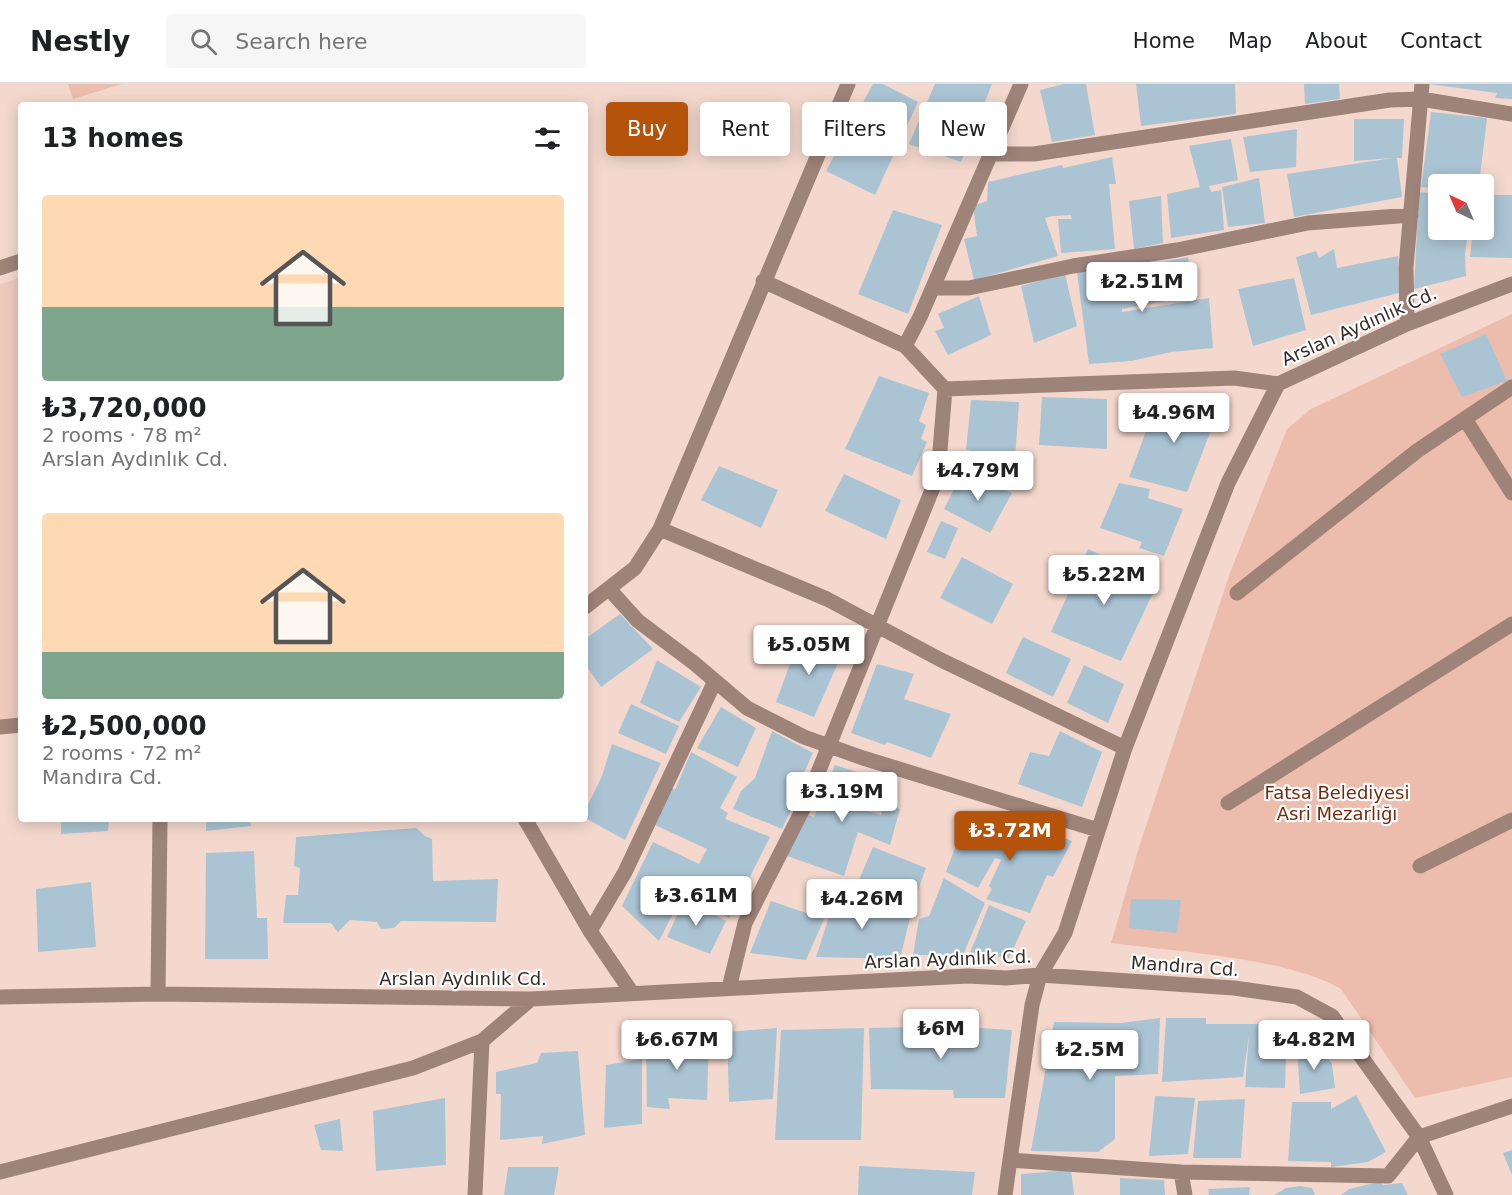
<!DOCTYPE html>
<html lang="en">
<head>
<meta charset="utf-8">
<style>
  :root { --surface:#fff; --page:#f6f6f6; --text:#202124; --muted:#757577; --line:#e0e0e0; --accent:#b45309 }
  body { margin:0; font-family:"DejaVu Sans",sans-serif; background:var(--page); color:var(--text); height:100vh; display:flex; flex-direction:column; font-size:22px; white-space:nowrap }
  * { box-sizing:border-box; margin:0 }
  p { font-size:20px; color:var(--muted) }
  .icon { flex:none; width:33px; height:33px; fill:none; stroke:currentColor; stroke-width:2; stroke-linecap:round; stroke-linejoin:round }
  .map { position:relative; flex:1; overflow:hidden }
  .drawer { position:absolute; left:18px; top:18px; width:570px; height:720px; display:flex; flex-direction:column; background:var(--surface); border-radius:6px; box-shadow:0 3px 15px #0003 }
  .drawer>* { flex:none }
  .guide { position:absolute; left:606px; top:18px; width:570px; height:54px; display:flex; gap:12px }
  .needle { width:39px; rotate:316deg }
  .tools { position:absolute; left:1428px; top:90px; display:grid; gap:12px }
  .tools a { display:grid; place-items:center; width:66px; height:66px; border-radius:6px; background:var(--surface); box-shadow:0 3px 15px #0003; font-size:30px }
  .price { position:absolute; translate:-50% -51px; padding:0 14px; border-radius:6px; background:#fff; color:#222; font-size:20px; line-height:39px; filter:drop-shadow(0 2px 3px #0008) }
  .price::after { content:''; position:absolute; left:50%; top:36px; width:18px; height:14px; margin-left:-9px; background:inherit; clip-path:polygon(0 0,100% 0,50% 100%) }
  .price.active { background:var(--accent); color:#fff }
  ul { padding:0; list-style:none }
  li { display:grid; align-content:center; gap:12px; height:318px; padding:0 24px }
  li span { display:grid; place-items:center; height:186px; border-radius:6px; color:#555 }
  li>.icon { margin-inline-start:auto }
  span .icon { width:108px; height:108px; fill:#fffc; stroke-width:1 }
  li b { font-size:26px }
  h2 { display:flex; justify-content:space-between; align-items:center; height:72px; padding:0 24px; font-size:26px }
  .tag { padding:0 21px; border-radius:6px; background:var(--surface); box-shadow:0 3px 15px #0003; font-size:21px; line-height:54px }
  .tag.active { background:var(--accent); color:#fff }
  header { display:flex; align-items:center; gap:36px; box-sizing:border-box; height:84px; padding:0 30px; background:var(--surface); border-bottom:2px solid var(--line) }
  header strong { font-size:28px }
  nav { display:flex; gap:33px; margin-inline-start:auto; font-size:21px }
  .search { width:420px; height:54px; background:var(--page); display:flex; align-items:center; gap:15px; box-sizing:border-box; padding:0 21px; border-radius:6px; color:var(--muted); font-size:22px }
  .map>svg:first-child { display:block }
</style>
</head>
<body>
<header>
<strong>Nestly</strong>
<div class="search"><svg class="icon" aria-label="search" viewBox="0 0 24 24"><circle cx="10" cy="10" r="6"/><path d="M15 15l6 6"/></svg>Search here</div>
<nav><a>Home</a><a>Map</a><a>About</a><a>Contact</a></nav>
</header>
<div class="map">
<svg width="1512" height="1111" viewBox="0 0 1512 1111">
  <rect width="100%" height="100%" fill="#f4d8cd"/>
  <path fill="#eecabd" d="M21 193V641L0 643V200Z"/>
  <path fill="#ecbcac" d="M68 0H122L73 15Z
    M1512 230V993L1415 1014 1341 905C1285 873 1177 868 1111 859L1140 760 1230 489 1287 345 1311 325Z"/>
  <path fill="#abc4d4" d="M873 0H883L918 18 875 111 826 87Z
    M935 0H992L961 78 909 60Z
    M1064 0H1086L1095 51 1052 58 1040 6Z
    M1136 0H1235L1236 30 1141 42Z
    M1304 0H1339L1340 15 1305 20Z
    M1428 0H1512V15L1495 14 1497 9Z
    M1431 28 1487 34 1479 100H1438V105L1421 103Z
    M1354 35H1404L1402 74H1397L1402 113 1294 133 1287 90 1393 74 1354 77Z
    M1297 45 1296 83 1250 88 1243 53Z
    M1231 55 1238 96 1209 102 1211 108 1221 106 1224 146 1171 154 1167 110 1200 103 1189 62Z
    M1112 73 1116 100H1109L1115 165 1061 169 1058 135H1072L1071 131 1053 132 1045 134 1058 172 974 196 964 155 977 152 973 122 987 117 988 98 1062 81 1063 84Z
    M1259 94 1265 139 1228 143 1222 103Z
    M1419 108 1438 110V146H1468L1465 171 1466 192 1414 205Z
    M1484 111H1512V174L1470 173 1473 146H1484Z
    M1161 112 1163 159 1134 165 1129 117Z
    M893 126 942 141 908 230 858 210Z
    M1334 165 1337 184 1398 172 1399 209 1311 231 1296 173 1316 167 1319 174Z
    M1188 173 1193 212 1122 225V228L1209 214 1213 264 1171 268 1131 277 1089 280 1077 188 1115 187V191L1142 182Z
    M1065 190 1077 242 1034 259 1021 202Z
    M1294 194 1306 246 1253 262 1238 205Z
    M979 212 991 251 948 271 935 247 944 244 938 230Z
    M1486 250 1507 297 1462 313 1440 270Z
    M879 292 929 309 919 337 926 341 921 355 927 358 912 392 845 365Z
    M1042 313 1107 315V365L1039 361Z
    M1158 315 1219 326 1187 408 1129 393Z
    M971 316 1019 318 1015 375 966 366Z
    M719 382 778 406 761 444 701 416Z
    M963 387 1012 409 990 449 944 425Z
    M844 390 901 416 886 455 825 427Z
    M1119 399 1150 405 1148 414 1183 425 1164 472 1139 464 1142 458 1100 444Z
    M941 437 958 444 945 475 927 468Z
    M1088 465 1158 498 1121 577 1051 548Z
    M962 473 1013 500 992 540 940 514Z
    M620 530 653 565 601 603 585 580V555Z
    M800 553 843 568 814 633 776 618Z
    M1023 553 1071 575 1053 613 1006 589Z
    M657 576 701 603 679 638 640 619Z
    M877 580 914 590 904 615 951 630 931 674 887 658 885 661 851 649Z
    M1084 581 1124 600 1108 639 1067 619Z
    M631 620 679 642 666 670 618 649Z
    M721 623 756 644 738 683 697 664Z
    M772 647 813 669 794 711 797 713 782 745 733 725 741 707 755 694Z
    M1060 647 1102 668 1082 723 1018 700 1030 668 1049 672Z
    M612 660 661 679 625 756 585 734V727L602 692Z
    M691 668 737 693 720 724 728 729 725 735 770 753 729 834 684 808 659 857 622 822 653 758 699 780 707 765 655 741 671 703 675 706Z
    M835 681 872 693 861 725 881 731 884 719 900 725 890 761 858 748 844 792 787 772 808 731 814 733Z
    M999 733 1072 757 1053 793 1047 791 1030 829 986 815 992 805 989 802 1001 776 995 774 978 804 946 788 960 750 986 763Z
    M61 735H109L108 747 61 750Z
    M206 735H250L251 742 206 747Z
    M416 744 425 752 432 755 433 797 498 795 496 838 401 837 394 844 381 845 377 838 350 836 338 848 331 839H283L286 811H298L300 784 294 782 296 753Z
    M873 763 926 784 913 820 858 798Z
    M254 767 257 834H267L268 875H205L206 769Z
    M944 794 985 819 963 871H913L919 835 929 832Z
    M91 798 96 863 38 868 36 805Z
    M839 802 869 813 867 819 910 834 900 875 816 873Z
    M685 814 726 837 710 870 667 853Z
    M1131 815 1181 816 1177 849 1129 844Z
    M771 817 824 835 806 876 750 869Z
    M989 821 1026 837 1009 874 970 869Z
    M1160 934 1158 990 1115 992V1055L1098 1068 1031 1067 1054 938 1121 939Z
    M1166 934H1206V940H1287L1285 1004 1245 1003 1249 951 1243 993 1162 998Z
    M951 942 1012 946 1005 1014H954L953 1006 871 1005 869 944Z
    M777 944 773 1015 729 1018 727 948Z
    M864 944 861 1056H775L781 946Z
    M709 950 707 1016 668 1014 670 1025 647 1023 646 961 681 952 678 961Z
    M1314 963 1325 970 1332 980 1335 1004 1300 1010 1297 966Z
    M578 967 585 1051 542 1060 543 1052 500 1056 501 1010H496V988L537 979 541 969Z
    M642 975V1040L604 1044 606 981Z
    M1356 1011 1386 1068 1368 1078 1331 1083V1078L1288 1077 1292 1018H1331V1025Z
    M1155 1012 1195 1014 1188 1070 1149 1072Z
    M445 1014 446 1081 376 1087 373 1027Z
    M1245 1015 1241 1074H1193L1198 1017Z
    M340 1035 343 1067 321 1066 314 1041Z
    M1512 1066V1091L1503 1069Z
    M859 1082 975 1088 972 1111H858Z
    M508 1083H559L554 1111H504Z
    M1071 1086 1074 1111H1021V1090Z
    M1120 1094 1164 1096 1165 1111H1120Z
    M1378 1098 1384 1101 1402 1099 1408 1111H1341L1349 1105Z
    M1300 1102 1312 1104 1315 1111H1274L1286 1104Z
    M1250 1103 1249 1111H1209L1208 1105Z"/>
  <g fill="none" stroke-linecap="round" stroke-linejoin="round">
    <path stroke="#9e8379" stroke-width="15" d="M991 70H1034L1390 16 1421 15 1512 30
      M0 184 21 177
      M763 197 905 262
      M933 204H969L1073 182 1177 166 1308 139 1411 131
      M1407 240 1406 183 1422 0
      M945 305 1234 294 1278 300
      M1465 335 1512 409
      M660 445 827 515 941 576 1125 664
      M610 506 638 537 694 579 747 624 804 653 863 674 1098 746
      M1237 509 1417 367 1512 303
      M585 523 635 484 660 445 848 0
      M0 643 21 641
      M1228 719 1512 540
      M525 735 590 847 632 909
      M1420 782 1512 736
      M590 847 625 788 715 597
      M729 904 745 839 805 721 938 391 945 305 905 262 920 233 1021 0
      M158 910 160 735
      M0 913 158 910 531 915 968 892 1006 894 1040 891 1234 904 1297 913 1332 932 1419 1053 1446 1111
      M1419 1053 1512 1022
      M1010 1076 1181 1088 1388 1092 1419 1053
      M0 1088 413 984 482 957 531 915
      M1181 1088 1185 1111
      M475 1111 482 957
      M1005 1111 1032 921 1040 891 1065 849 1125 664 1228 399 1278 300 1407 240 1512 200"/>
  </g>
  <g text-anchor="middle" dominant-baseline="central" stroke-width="4.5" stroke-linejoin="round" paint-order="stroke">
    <g font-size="18" fill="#352a26" stroke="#fff">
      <text transform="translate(1359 242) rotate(-24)">Arslan Aydınlık Cd.</text>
      <text transform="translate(948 875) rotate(-2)">Arslan Aydınlık Cd.</text>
      <text transform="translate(1185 882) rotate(4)">Mandıra Cd.</text>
      <text x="463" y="894">Arslan Aydınlık Cd.</text>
    </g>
    <g font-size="18" fill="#742a0b" stroke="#fff">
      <text x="1337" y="708">Fatsa Belediyesi<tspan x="1337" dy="21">Asri Mezarlığı</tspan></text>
    </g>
  </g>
</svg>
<div class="tools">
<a><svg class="needle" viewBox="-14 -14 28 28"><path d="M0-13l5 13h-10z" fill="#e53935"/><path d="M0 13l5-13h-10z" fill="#757577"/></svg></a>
</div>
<b class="price" style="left:1142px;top:229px">₺2.51M</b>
<b class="price" style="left:1174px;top:360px">₺4.96M</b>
<b class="price" style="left:978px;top:418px">₺4.79M</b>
<b class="price" style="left:1104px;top:522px">₺5.22M</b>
<b class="price" style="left:809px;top:592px">₺5.05M</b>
<b class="price" style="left:842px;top:739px">₺3.19M</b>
<b class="price active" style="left:1010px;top:778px">₺3.72M</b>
<b class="price" style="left:696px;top:843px">₺3.61M</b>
<b class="price" style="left:862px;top:846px">₺4.26M</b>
<b class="price" style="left:941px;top:976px">₺6M</b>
<b class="price" style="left:677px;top:987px">₺6.67M</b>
<b class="price" style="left:1314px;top:987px">₺4.82M</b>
<b class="price" style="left:1090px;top:997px">₺2.5M</b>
<div class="guide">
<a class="tag active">Buy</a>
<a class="tag">Rent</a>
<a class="tag">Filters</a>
<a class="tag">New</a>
</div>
<section class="drawer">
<h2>13 homes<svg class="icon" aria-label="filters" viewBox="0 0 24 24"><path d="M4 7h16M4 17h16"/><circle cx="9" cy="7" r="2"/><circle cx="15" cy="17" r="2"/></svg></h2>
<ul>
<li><span style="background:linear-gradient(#ffd9b3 60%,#7fa58c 0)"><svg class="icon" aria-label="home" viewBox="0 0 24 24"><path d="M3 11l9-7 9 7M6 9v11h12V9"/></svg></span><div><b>₺3,720,000</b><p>2 rooms · 78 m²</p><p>Arslan Aydınlık Cd.</p></div></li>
<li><span style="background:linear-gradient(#ffd9b3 75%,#7fa58c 0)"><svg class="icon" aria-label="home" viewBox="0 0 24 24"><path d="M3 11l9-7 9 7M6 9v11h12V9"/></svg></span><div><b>₺2,500,000</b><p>2 rooms · 72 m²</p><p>Mandıra Cd.</p></div></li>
</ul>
</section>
</div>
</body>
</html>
